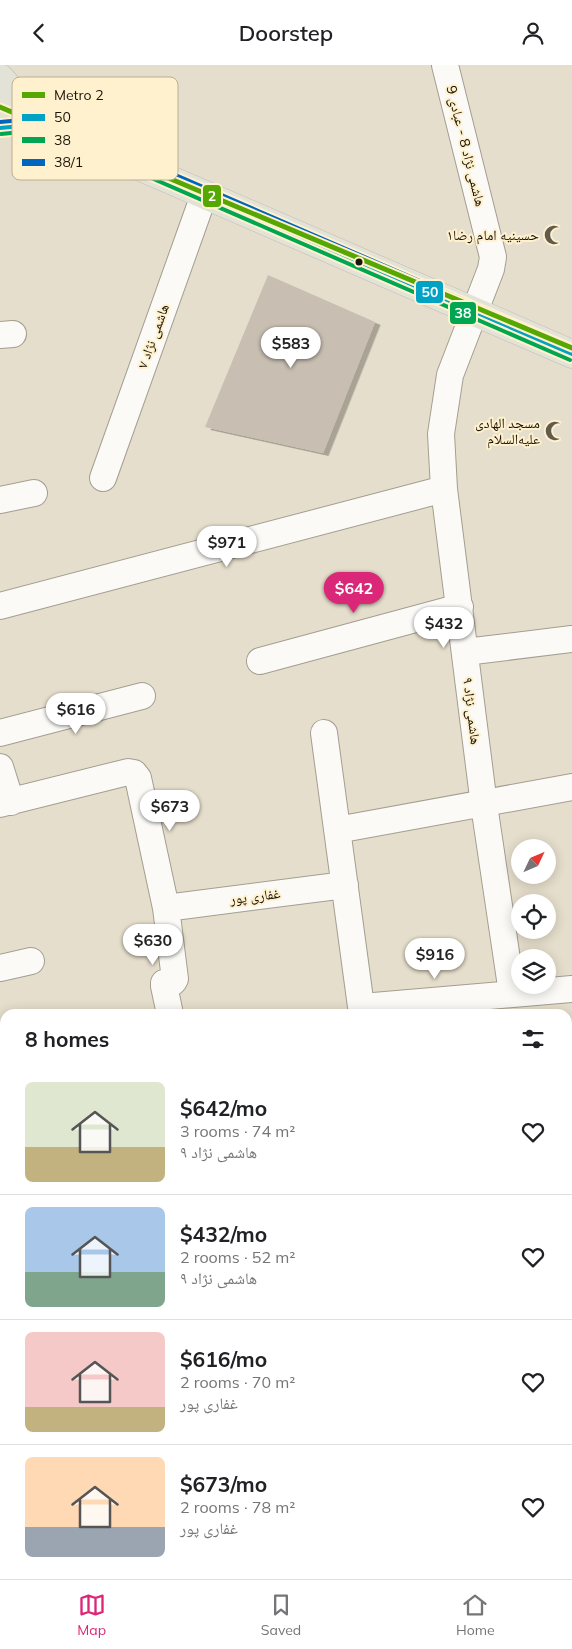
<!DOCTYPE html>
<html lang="en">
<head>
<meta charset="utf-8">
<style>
  :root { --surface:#fff; --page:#f2f2f2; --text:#202124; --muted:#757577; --line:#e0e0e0; --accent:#db2777 }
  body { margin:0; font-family:Mulish,"Noto Naskh Arabic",sans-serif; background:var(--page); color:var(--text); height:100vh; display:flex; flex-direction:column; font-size:19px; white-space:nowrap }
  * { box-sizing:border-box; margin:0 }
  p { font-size:16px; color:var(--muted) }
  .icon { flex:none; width:28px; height:28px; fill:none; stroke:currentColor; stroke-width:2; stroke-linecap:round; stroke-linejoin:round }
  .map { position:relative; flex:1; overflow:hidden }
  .panel { position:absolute; left:0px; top:944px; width:572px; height:571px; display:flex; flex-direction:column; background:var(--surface); border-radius:15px 15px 0 0; box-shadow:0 2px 12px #0003 }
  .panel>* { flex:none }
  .needle { width:32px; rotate:46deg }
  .buttons { position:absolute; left:511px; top:774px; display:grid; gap:10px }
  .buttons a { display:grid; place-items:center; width:45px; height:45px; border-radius:50%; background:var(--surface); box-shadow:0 2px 12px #0003; font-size:25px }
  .price { position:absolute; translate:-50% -42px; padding:0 11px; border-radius:18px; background:#fff; color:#222; font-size:16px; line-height:32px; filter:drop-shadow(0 1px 2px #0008) }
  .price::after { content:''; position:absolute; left:50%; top:30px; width:15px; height:11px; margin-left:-8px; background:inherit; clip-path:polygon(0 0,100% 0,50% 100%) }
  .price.active { background:var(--accent); color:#fff }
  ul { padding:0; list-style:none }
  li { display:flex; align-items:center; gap:15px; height:125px; padding:0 25px }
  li+li { border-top:1px solid var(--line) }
  li span { display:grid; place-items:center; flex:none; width:140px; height:100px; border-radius:8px; color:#555 }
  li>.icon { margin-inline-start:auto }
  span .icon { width:60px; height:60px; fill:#fffc; stroke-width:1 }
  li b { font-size:21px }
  h2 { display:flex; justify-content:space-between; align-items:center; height:60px; padding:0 25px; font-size:21px }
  header { display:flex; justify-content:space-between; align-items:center; height:65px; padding:0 25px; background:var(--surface); font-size:22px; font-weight:600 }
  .tabs { display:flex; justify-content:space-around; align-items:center; height:70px; border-top:1px solid var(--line); background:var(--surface); font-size:14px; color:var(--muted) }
  .tabs a { display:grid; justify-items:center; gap:2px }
  .tabs .active { color:var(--accent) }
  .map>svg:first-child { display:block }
</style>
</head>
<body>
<header><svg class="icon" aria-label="back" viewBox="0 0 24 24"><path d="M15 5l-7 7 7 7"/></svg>Doorstep<svg class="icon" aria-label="person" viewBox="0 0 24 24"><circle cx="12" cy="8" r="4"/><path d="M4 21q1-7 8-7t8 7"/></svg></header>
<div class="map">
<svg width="572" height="1514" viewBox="0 0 572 1514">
  <defs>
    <filter id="shadow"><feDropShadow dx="5.5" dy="3" stdDeviation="0" flood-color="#0004"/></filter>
  </defs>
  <rect width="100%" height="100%" fill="#e6decc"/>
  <path fill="#c8beb2" filter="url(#shadow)" d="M268 210 375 257 323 388 205 362Z"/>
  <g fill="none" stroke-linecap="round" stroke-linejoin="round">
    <defs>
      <path id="minor" d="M445 0 493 192 491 204 450 310 441 369 444 424 484 740 512 928
        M0 270 13 269
        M103 413 204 130
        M0 435 34 428
        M0 541 444 424
        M465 587 572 574
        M260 596 460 542
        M0 668 142 631
        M324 668 362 949
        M0 702 11 737
        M0 739 128 707 134 708 138 713 166 843 175 914 173 917 164 918V921L170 949
        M337 765 572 722
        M166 843 345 820
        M0 903 31 896
        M362 942 572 924
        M0 998 5 997
        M0 1149H5
        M0 1443 5 1441
        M245 1510 247 1514
        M465 1510 466 1514"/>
      <path id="major" d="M0 13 36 53
        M0 41 572 289"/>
    </defs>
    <use href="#minor" stroke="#a39e90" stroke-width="28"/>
    <use href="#major" stroke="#c0bbb2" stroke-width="29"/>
    <use href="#minor" stroke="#fbfaf7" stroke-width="26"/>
    <use href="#major" stroke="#e2e2d7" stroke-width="28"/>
    <defs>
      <path id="bus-1" d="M0 63 42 59 572 289"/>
      <path id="bus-2" d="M1 69 41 65 570 295"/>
      <path id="bus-3" d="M0 57 44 53 572 282"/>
    </defs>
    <use href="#bus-1" stroke="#fff1ce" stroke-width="8"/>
    <use href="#bus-2" stroke="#fff1ce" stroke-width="8"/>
    <use href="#bus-3" stroke="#fff1ce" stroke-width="8"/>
    <use href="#bus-1" stroke="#01a2c4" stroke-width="4"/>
    <use href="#bus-2" stroke="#00a651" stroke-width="4"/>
    <use href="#bus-3" stroke="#0065bd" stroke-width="4"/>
    <defs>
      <path id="metro-1" d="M0 42 572 283"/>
    </defs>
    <use href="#metro-1" stroke="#fff1ce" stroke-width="9"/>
    <use href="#metro-1" stroke="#57a702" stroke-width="5"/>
  </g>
  <defs>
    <symbol id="mosque-bare" viewBox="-9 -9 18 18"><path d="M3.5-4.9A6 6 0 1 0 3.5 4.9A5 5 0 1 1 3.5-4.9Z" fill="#615b4d" stroke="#fff1ce" stroke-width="2.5" paint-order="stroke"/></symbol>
  </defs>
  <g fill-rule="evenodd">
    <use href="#mosque-bare" x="540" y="156" width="28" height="28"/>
    <use href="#mosque-bare" x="541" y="352" width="28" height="28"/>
  </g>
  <circle fill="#1a1509" stroke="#fff1ce" stroke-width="2" cx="359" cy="197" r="4.5"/>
  <g text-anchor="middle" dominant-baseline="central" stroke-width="4" stroke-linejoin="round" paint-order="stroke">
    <g font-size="14" fill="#1a1509" stroke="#fff1ce">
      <text transform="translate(466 81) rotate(76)">هاشمی نژاد 8 - عبادی 9</text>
      <text transform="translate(153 271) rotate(-70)">هاشمی نژاد ۷</text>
      <text transform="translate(472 646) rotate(83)">هاشمی نژاد ۹</text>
      <text transform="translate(255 831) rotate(-7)">غفاری پور</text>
    </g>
    <g font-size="14" fill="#1a1509" stroke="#fff1ce" text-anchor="end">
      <text x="539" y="170">حسینیه امام رضا۱</text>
      <text x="540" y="358">مسجد الهادی<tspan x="540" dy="16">علیه‌السلام</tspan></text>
    </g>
  </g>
  <rect x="12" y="12" width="166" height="103" rx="8" fill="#fff1ce" stroke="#baaf93" stroke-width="1"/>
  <rect x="22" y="27" width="23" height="6" fill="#57a702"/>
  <rect x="22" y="49" width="23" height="7" fill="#01a2c4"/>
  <rect x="22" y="72" width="23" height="6" fill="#00a651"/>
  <rect x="22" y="94" width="23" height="7" fill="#0065bd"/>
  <g font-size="14" fill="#1a1509">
    <text x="54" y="35">Metro 2</text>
    <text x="54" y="57">50</text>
    <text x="54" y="80">38</text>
    <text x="54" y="102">38/1</text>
  </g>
  <g stroke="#fff1ce" stroke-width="2">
    <rect x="202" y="119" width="20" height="24" rx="5" fill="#57a702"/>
    <rect x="415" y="215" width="29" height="24" rx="5" fill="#01a2c4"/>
    <rect x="449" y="236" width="28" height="24" rx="5" fill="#00a651"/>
  </g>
  <g font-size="14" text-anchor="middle" font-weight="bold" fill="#fff">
    <text x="212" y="136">2</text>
    <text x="430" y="232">50</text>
    <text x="463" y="253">38</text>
  </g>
</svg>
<div class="buttons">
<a><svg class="needle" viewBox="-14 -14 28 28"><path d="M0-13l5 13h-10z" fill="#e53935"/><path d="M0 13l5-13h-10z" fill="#757577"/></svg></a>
<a><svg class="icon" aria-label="locate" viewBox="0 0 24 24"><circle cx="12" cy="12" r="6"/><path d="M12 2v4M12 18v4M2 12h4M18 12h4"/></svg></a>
<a><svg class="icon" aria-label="layers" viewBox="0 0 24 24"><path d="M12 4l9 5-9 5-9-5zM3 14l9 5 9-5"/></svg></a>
</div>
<b class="price" style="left:291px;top:304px">$583</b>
<b class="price" style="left:227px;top:503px">$971</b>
<b class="price active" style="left:354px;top:549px">$642</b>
<b class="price" style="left:444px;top:584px">$432</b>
<b class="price" style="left:76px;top:670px">$616</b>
<b class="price" style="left:170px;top:767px">$673</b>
<b class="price" style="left:153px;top:901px">$630</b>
<b class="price" style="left:435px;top:915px">$916</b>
<section class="panel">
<h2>8 homes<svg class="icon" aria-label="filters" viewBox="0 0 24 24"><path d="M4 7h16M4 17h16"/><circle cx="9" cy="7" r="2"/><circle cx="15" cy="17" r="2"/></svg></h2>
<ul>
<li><span style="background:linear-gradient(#dfe7d0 65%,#c2b280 0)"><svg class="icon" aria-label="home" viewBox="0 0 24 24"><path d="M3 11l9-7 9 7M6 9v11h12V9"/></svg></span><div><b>$642/mo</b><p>3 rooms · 74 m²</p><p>هاشمی نژاد ۹</p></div><svg class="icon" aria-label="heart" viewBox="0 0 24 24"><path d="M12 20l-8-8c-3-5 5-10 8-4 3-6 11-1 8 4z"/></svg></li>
<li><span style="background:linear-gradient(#a9c7e8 65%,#7fa58c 0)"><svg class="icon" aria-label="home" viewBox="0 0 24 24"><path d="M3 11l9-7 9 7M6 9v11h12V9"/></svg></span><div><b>$432/mo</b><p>2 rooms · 52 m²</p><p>هاشمی نژاد ۹</p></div><svg class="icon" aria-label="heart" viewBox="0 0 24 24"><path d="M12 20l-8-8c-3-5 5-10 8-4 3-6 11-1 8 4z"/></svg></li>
<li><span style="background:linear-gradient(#f6c9c9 75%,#c2b280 0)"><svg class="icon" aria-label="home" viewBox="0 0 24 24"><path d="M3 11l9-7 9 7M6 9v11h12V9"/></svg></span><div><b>$616/mo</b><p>2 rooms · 70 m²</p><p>غفاری پور</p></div><svg class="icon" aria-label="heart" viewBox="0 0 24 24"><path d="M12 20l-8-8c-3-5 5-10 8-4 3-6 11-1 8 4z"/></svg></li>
<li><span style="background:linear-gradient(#ffd9b3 70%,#9aa5b1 0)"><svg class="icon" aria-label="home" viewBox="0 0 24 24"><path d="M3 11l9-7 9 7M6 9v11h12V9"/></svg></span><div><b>$673/mo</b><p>2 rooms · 78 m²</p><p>غفاری پور</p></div><svg class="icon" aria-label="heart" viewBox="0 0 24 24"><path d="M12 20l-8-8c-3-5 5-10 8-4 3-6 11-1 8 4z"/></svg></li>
</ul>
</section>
</div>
<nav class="tabs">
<a class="active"><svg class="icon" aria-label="map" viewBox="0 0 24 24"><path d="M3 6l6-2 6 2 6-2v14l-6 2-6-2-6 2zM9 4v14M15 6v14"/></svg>Map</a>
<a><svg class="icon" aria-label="saved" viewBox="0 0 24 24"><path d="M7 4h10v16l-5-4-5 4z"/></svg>Saved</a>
<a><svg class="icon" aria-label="home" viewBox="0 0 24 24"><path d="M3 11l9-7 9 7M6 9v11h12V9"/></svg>Home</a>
</nav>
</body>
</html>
